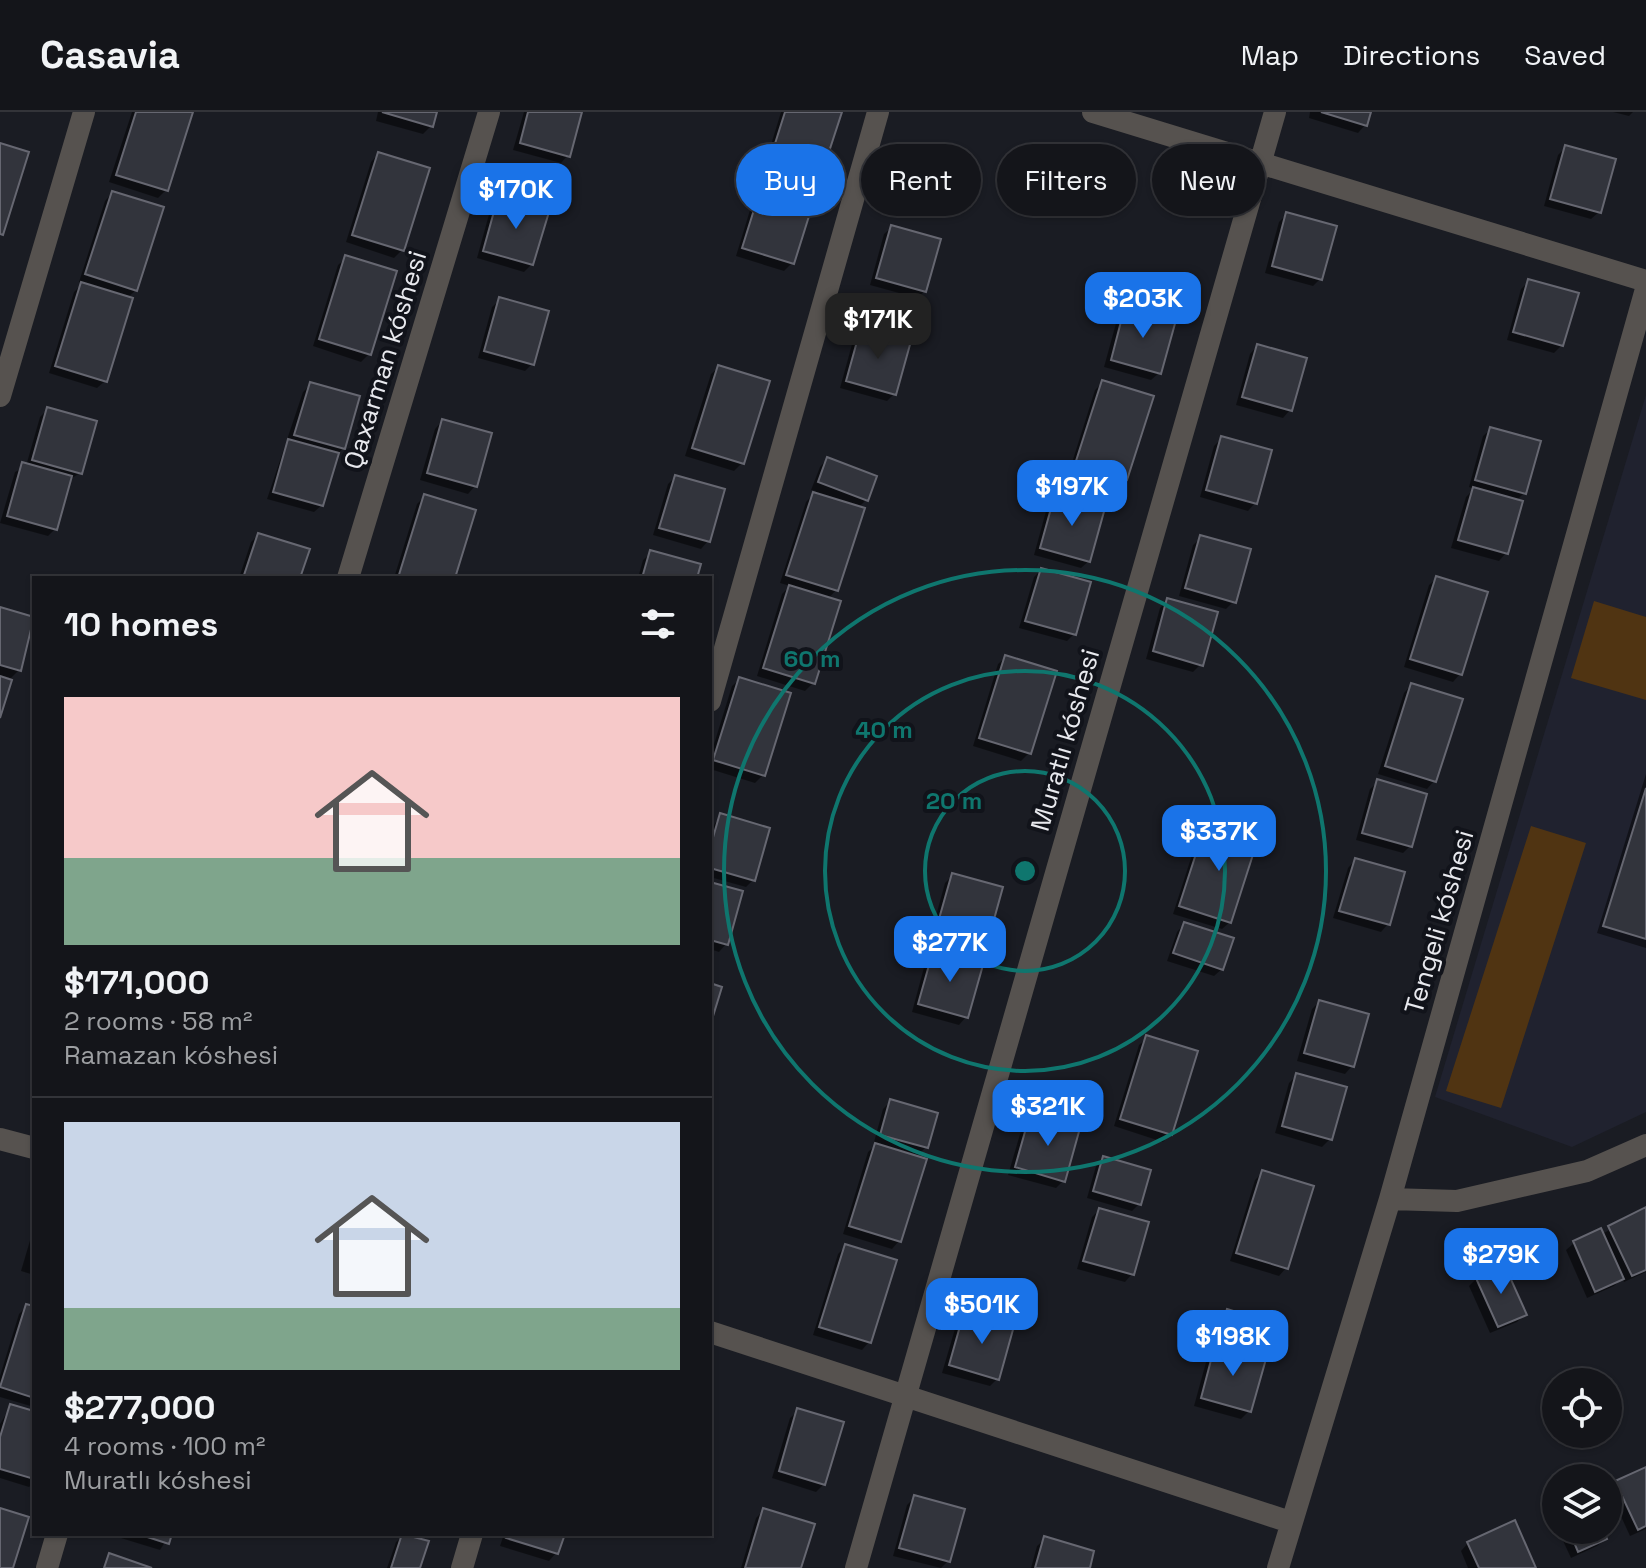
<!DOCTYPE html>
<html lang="en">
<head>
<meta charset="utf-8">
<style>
  :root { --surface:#14151a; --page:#212227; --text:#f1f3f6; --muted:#9d9fa2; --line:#333439; --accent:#1a73e8 }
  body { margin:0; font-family:"Space Grotesk",sans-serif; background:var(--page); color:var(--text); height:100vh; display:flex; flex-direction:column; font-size:30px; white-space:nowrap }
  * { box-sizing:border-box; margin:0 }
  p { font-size:26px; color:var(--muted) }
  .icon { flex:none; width:44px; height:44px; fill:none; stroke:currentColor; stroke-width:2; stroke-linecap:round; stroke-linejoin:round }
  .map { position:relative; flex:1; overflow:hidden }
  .side { position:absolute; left:32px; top:464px; width:680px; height:960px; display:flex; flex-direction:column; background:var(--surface); border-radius:0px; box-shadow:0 2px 6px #0004,0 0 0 2px var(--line) }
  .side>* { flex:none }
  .guide { position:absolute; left:736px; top:32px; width:760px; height:72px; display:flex; gap:16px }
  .tools { position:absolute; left:1542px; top:1256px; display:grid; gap:16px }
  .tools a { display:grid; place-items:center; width:80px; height:80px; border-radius:50%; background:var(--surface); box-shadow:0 2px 6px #0004,0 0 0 2px var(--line); font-size:40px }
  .price { position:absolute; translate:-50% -68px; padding:0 18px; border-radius:16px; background:var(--accent); color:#fff; font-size:26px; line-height:52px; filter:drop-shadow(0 2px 4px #0008) }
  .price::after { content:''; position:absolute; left:50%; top:48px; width:24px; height:18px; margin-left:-12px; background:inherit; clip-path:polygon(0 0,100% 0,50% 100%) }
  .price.on { background:#222; color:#fff }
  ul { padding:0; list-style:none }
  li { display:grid; align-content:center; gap:16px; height:424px; padding:0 32px }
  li+li { border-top:2px solid var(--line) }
  li span { display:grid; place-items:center; height:248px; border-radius:0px; color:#555 }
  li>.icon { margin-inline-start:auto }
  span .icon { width:144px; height:144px; fill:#fffc; stroke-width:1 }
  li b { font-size:34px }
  h2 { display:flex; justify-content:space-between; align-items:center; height:96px; padding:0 32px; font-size:34px }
  .tag { padding:0 28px; border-radius:36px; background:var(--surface); box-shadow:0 2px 6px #0004,0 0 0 2px var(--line); font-size:28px; line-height:72px }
  .tag.on { background:var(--accent); color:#fff }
  header { display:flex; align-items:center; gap:48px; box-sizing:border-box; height:112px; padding:0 40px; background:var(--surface); border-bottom:2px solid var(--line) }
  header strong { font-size:38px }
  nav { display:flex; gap:44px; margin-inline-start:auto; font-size:28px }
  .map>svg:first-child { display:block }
</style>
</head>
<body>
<header>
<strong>Casavia</strong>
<nav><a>Map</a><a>Directions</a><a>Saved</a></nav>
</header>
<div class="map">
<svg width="1646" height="1456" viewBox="0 0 1646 1456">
  <rect width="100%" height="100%" fill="#1a1c23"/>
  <path fill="#20222f" d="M1646 283V1000L1572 1035 1435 985Z"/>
  <path fill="#503412" d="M1594 489 1646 505V588L1571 566Z
    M1531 714 1586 731 1501 996 1446 979Z"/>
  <path fill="#0007" d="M132 0H191L166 78 158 86 109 70Z
    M378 0H435L431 14 423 22 376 9Z
    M524 0H580L568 43 561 51 513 38Z
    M781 0H840L822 57 814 65 766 49Z
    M1310 0H1369L1365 13 1358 21 1309 6Z
    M1613 0H1633L1629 4Z
    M1566 35 1599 100 1591 107 1544 94 1558 43Z
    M378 42 427 57 402 138 394 146 346 130 371 50Z
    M918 42 953 87 945 95 901 82 910 50Z
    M769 55 792 151 784 159 736 144 761 62Z
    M112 81 136 178 127 186 105 269 97 276 49 261 74 180 83 171 79 170 105 89Z
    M499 87 532 152 524 160 477 146 491 95Z
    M1287 102 1320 167 1313 174 1265 161 1279 110Z
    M892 115 925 179 917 186 870 173 884 122Z
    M346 146 369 242 361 250 313 234 338 153Z
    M1529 169 1562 233 1554 241 1507 228 1521 177Z
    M500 188 532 252 525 259 478 246 492 195Z
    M1126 197 1159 261 1151 268 1104 255 1118 204Z
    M861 217 894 282 887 289 840 276 854 225Z
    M1257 234 1290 298 1283 306 1236 293 1250 242Z
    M719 255 742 351 734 359 685 344 711 262Z
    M1102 271 1126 367 1118 375 1069 360 1095 278Z
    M310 273 343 336 336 344 322 393 314 400 267 387 303 280Z
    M48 297 80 361 69 368 55 417 48 424 0 411 15 360 26 354 40 305Z
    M442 309 475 374 468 382 420 368 435 317Z
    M1491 317 1524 381 1516 389 1506 441 1499 449 1451 436 1466 385 1474 377 1469 375 1483 324Z
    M1222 326 1255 391 1248 399 1200 385 1214 334Z
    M827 347 866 388 858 396 836 478 828 487 813 571 805 579 757 564 782 482 790 474 780 471 806 390 816 379 811 378 820 355Z
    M675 365 708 429 701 437 653 423 668 372Z
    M425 384 453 466H394L417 392Z
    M1055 384 1089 449 1081 456 1034 443 1048 392Z
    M258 423 298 466H239L251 430Z
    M1201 426 1234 489 1226 497 1179 484 1193 433Z
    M651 441 695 466H638L643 448Z
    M1041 458 1074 522 1067 529 1019 516 1034 465Z
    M1437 466 1460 562 1453 570 1404 555 1429 473Z
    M1168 488 1201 552 1193 560 1146 547 1160 496Z
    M0 498 19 558 11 566 0 563Z
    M1006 545 1029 641 1021 649 973 634 998 552Z
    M740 567 763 663 755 671 710 657V645L732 574Z
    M1411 573 1434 669 1427 677 1378 662 1404 581Z
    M1646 662V836L1597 821Z
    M1378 670 1410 734 1403 741 1356 728 1370 677Z
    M720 703 753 768 746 775 710 765V720Z
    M1206 713 1230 810 1222 817 1173 802 1199 721Z
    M1355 748 1388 812 1381 820 1333 806 1348 756Z
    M953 763 986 828 978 835 931 822 945 771Z
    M710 772 726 832 719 840 710 837Z
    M1184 812 1222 857 1214 864 1167 849 1177 820Z
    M934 841 966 905 959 913 912 900 926 848Z
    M1319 890 1352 954 1345 962 1297 949 1312 897Z
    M1147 926 1170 1022 1163 1030 1114 1014 1139 933Z
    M1297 963 1330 1027 1322 1035 1275 1021 1289 971Z
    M891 989 926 1035 916 1045 899 1129 892 1137 843 1122 868 1040 878 1031 874 1030 883 997Z
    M1030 1005 1063 1069 1056 1076 1008 1063 1023 1012Z
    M1104 1046 1139 1092 1132 1099 1087 1086 1096 1054Z
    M1263 1060 1286 1156 1279 1164 1230 1149 1255 1068Z
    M1099 1098 1132 1162 1125 1170 1077 1157 1092 1105Z
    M1646 1098V1160L1624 1170 1622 1166 1614 1174 1587 1186 1566 1138 1574 1131 1602 1122Z
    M34 1115V1163L21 1159Z
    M846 1134 869 1230 862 1238 813 1223 838 1142Z
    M1477 1166 1525 1202 1517 1210 1490 1221 1469 1174Z
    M27 1194 34 1196V1295L0 1285V1264L19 1202Z
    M1228 1199 1266 1244 1249 1299 1241 1307 1194 1294 1208 1243 1214 1237 1211 1236 1220 1206Z
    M965 1202 997 1267 990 1274 942 1261 957 1210Z
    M11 1294 34 1301V1370L29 1375 0 1366V1312Z
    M798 1299 824 1372 816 1380 772 1366 790 1306Z
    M1646 1357V1417L1630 1424 1609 1378 1616 1371Z
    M915 1385 948 1449 941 1456 893 1444 907 1393Z
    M1556 1392V1413L1549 1398Z
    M764 1398 799 1456H741L756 1406Z
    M1558 1418H1601L1605 1427 1597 1434 1571 1446Z
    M170 1422 160 1438 111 1423 112 1422Z
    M504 1422H563L556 1441 549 1449 500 1434Z
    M404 1423 418 1456H387L396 1430Z
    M1045 1427 1087 1456H1031L1037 1434Z
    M1468 1431 1534 1456H1468L1461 1439Z"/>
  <path fill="#32343c" stroke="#666771" stroke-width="2" d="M136 0H193L168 79 116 63Z
    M382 0H437L433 15Z
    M528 0H582L570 45 520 31Z
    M785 0H842L823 58 772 41Z
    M1321 0H1371L1367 14Z
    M0 31 29 40 3 123 0 122Z
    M1565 33 1616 47 1601 101 1550 87Z
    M378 40 430 56 404 139 352 123Z
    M917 40 965 53 955 88 907 75Z
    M768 53 820 69 794 152 742 136Z
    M112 79 164 95 137 179 85 162Z
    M498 85 549 100 533 153 483 139Z
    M1286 100 1337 114 1322 168 1272 154Z
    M891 113 941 127 926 180 876 166Z
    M345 143 397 159 371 243 319 227Z
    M1528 167 1579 181 1563 234 1513 220Z
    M81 170 133 186 107 270 55 254Z
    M499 185 549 199 534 253 484 239Z
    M1125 194 1176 208 1161 262 1111 248Z
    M861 215 911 229 896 283 846 269Z
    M1257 232 1307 246 1292 299 1242 285Z
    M718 253 770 269 744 352 692 336Z
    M1102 268 1154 284 1127 368 1075 352Z
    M310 270 360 284 345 337 294 323Z
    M47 295 97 309 82 362 32 348Z
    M442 307 492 321 477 375 427 361Z
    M1490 315 1541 329 1526 382 1475 368Z
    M1221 324 1272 338 1257 392 1206 378Z
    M288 327 339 341 323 394 273 380Z
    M827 345 877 364 868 389 818 370Z
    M22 350 72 364 57 418 7 404Z
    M675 363 725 377 710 430 659 416Z
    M1473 375 1523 389 1508 442 1458 428Z
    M813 380 865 396 838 479 786 463Z
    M424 382 476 398 455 466H398Z
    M1055 382 1105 396 1090 450 1040 436Z
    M258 421 310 437 300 466H243Z
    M1200 423 1251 437 1236 491 1185 476Z
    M650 438 701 452 697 466H642Z
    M1041 456 1091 470 1076 523 1025 509Z
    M1436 464 1488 480 1462 563 1410 547Z
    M789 473 841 489 815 572 763 556Z
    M1167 486 1218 500 1203 554 1153 539Z
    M0 495 34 505 21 559 0 553Z
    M1005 543 1057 559 1031 642 979 626Z
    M0 564 12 568 0 606Z
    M739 565 791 581 765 664 713 648Z
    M1411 571 1463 587 1436 670 1385 654Z
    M1377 667 1427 682 1412 735 1362 721Z
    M1646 676V827L1603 814Z
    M720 701 770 716 755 769 710 756V736Z
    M1206 711 1258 727 1231 811 1179 794Z
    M1355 746 1405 760 1390 813 1339 799Z
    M952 761 1003 775 988 829 937 814Z
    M710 770 743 779 728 833 710 828Z
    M1184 810 1234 826 1223 858 1173 841Z
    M933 839 983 853 968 906 918 892Z
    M710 871 722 875 710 914Z
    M1319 888 1369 902 1354 955 1304 941Z
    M1146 923 1198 939 1172 1023 1120 1007Z
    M1296 961 1347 975 1332 1028 1282 1014Z
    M890 987 938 1001 928 1036 880 1023Z
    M1030 1002 1080 1016 1065 1070 1015 1055Z
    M875 1031 927 1047 901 1130 849 1114Z
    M1103 1044 1151 1058 1141 1093 1093 1079Z
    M1262 1058 1314 1074 1288 1157 1236 1141Z
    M1646 1095V1158L1632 1164 1608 1114Z
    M1099 1096 1149 1110 1134 1163 1083 1149Z
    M1601 1116 1624 1167 1595 1180 1573 1129Z
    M845 1132 897 1148 871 1231 819 1215Z
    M1504 1152 1527 1203 1498 1215 1475 1164Z
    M26 1192 34 1194V1286L0 1275Z
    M1227 1197 1278 1213 1268 1245 1217 1229Z
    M964 1200 1014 1214 999 1268 949 1253Z
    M1215 1233 1266 1247 1251 1300 1201 1286Z
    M10 1292 34 1299V1367L0 1357V1325Z
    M797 1296 844 1310 825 1373 779 1359Z
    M1646 1355V1414L1638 1418 1615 1369Z
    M914 1383 965 1397 950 1450 899 1436Z
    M0 1396 29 1405 13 1456H0Z
    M763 1396 815 1412 801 1456H745Z
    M1515 1408 1536 1456H1479L1467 1430Z
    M1569 1418H1603L1607 1427 1578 1440Z
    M138 1422H172L169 1432Z
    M402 1422 429 1429 420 1456H391Z
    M508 1422H565L558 1442 506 1426Z
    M1044 1424 1094 1439 1090 1456H1035Z
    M109 1441 152 1456H104Z"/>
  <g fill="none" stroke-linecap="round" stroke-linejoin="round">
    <path stroke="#56524f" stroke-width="22" d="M1093 0 1646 169
      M0 284 84 0
      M348 466 489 0
      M710 589 878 0
      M0 1027 34 1036
      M1390 1087 1457 1089 1587 1059 1646 1033
      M710 1220 1290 1410
      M47 1456 57 1422
      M462 1456 472 1422
      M856 1456 1275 0
      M1278 1456 1390 1087 1646 177"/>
  </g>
  <g fill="none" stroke="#0f766e" stroke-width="4">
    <circle cx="1025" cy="759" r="100"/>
    <circle cx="1025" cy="759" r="200"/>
    <circle cx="1025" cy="759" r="301"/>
  </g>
  <g text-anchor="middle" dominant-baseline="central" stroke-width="8" stroke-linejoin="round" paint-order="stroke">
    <g font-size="26" fill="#e8e9ee" stroke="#11131a">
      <text transform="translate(385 248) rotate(-73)">Qaxarman kóshesi</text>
      <text transform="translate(1065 628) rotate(-74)">Muratlı kóshesi</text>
      <text transform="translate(1439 810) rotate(-74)">Tengeli kóshesi</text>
    </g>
  </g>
  <circle cx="1025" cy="759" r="12" fill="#0f766e" stroke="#11131a" stroke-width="4"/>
  <g font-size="24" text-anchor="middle" font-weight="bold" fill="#0f766e" stroke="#11131a" stroke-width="8" stroke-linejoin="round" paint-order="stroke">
    <text x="812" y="555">60 m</text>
    <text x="884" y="626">40 m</text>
    <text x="954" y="697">20 m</text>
  </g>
</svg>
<div class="tools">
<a><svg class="icon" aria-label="locate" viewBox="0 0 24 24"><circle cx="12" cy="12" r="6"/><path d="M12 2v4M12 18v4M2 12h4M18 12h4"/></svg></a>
<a><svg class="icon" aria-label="layers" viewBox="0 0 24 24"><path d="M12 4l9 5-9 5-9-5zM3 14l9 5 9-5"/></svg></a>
</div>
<b class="price" style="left:516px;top:119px">$170K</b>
<b class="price" style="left:1143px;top:228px">$203K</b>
<b class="price on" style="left:878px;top:249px">$171K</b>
<b class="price" style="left:1072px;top:416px">$197K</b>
<b class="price" style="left:1219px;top:761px">$337K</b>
<b class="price" style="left:950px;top:872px">$277K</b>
<b class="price" style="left:1048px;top:1036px">$321K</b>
<b class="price" style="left:1501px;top:1184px">$279K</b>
<b class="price" style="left:982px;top:1234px">$501K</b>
<b class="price" style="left:1233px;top:1266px">$198K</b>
<div class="guide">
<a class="tag on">Buy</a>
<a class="tag">Rent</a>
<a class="tag">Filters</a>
<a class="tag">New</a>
</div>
<section class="side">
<h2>10 homes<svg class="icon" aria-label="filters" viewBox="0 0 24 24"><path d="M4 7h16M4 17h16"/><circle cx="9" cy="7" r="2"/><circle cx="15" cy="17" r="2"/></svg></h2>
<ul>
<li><span style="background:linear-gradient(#f6c9c9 65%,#7fa58c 0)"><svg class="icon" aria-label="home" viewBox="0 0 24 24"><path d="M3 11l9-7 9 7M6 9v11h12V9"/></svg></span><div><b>$171,000</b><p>2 rooms · 58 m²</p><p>Ramazan kóshesi</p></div></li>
<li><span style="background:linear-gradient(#c9d6e8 75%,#7fa58c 0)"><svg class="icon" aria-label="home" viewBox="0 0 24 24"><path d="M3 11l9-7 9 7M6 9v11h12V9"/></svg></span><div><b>$277,000</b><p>4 rooms · 100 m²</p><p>Muratlı kóshesi</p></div></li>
</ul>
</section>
</div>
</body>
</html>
